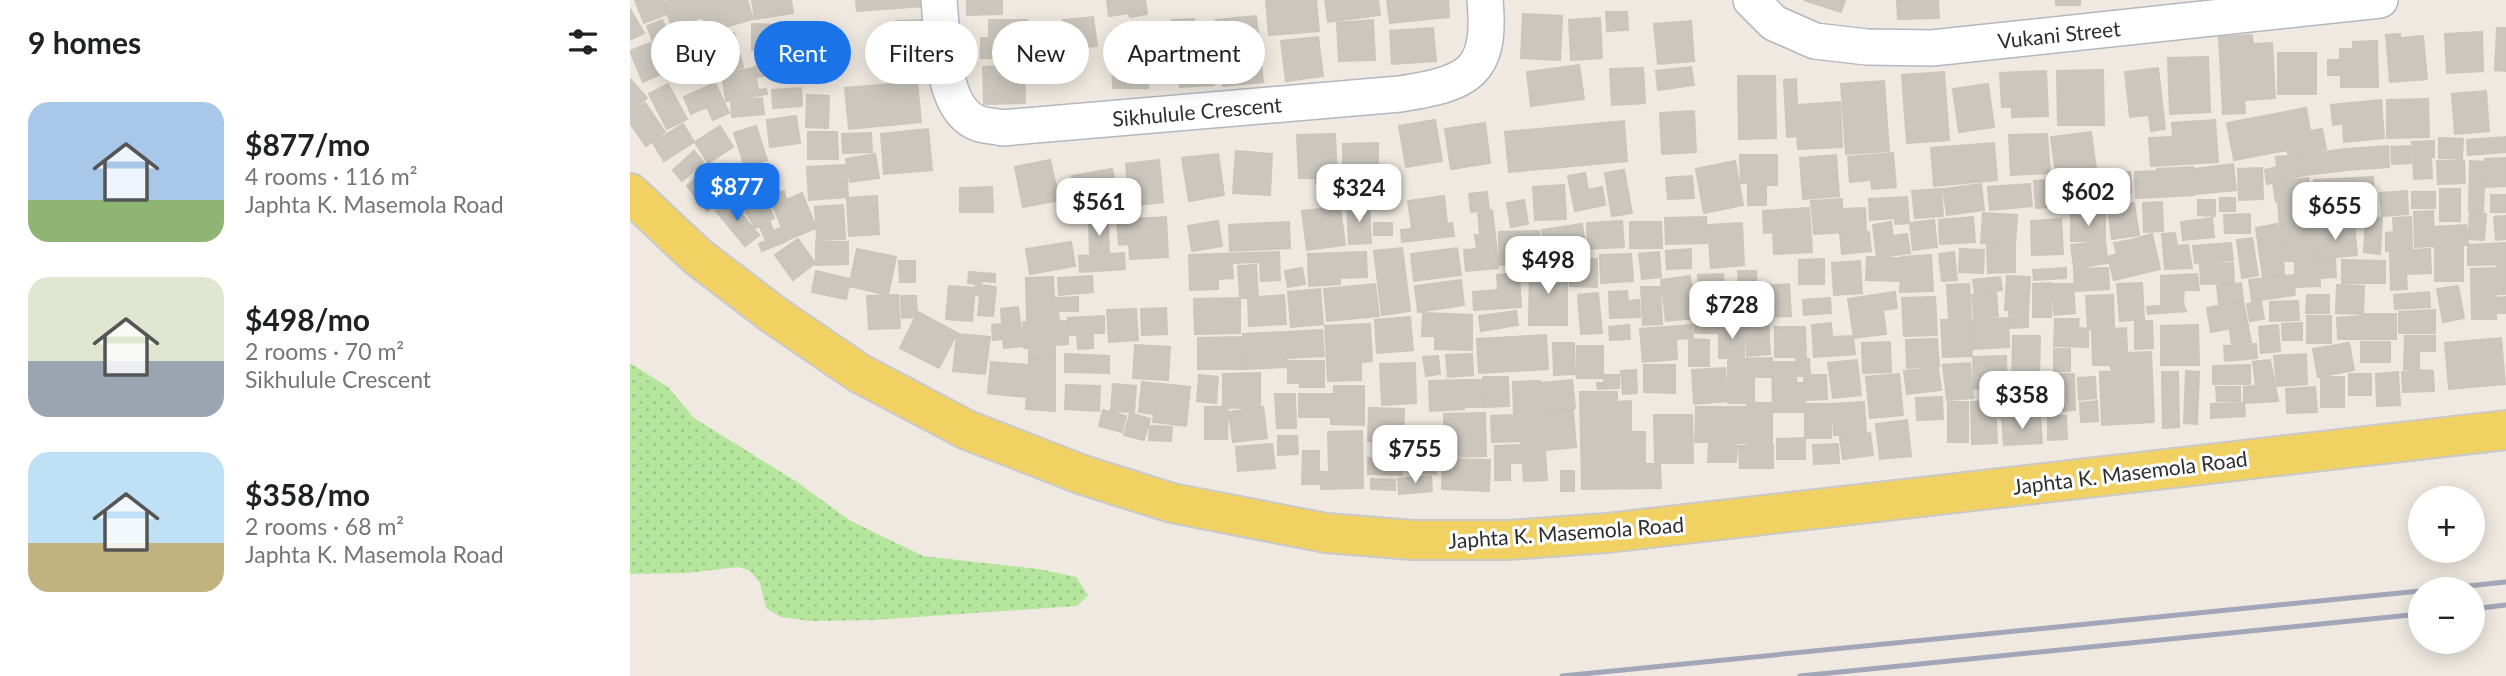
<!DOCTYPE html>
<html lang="en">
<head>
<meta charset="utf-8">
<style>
  :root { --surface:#fff; --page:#f6f6f6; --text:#202124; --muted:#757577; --accent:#1a73e8 }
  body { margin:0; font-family:Lato,sans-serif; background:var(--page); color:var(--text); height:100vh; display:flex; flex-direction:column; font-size:26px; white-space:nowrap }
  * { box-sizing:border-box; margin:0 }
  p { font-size:23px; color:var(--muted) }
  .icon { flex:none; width:38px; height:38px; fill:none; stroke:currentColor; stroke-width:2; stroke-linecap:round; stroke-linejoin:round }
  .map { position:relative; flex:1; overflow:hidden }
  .sheet { display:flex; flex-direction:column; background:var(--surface); width:630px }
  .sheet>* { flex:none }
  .guide { position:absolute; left:21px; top:21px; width:665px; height:63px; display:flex; gap:14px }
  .fabs { position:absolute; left:1778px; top:486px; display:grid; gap:14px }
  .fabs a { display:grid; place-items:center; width:77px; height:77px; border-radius:50%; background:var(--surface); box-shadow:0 4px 18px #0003; font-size:35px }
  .price { position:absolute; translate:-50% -60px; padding:0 16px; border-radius:14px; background:#fff; color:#222; font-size:23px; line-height:46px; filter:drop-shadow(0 2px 4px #0008) }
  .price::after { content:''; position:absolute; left:50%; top:42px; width:21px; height:16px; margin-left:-10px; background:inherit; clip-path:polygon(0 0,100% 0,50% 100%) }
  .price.selected { background:var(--accent); color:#fff }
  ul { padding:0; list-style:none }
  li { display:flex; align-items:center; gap:21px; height:175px; padding:0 28px }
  li span { display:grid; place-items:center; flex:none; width:196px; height:140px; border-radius:21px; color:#555 }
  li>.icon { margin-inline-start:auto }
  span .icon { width:84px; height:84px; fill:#fffc; stroke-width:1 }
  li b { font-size:30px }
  h2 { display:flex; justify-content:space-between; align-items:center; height:84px; padding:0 28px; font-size:30px }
  .pill { padding:0 24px; border-radius:32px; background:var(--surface); box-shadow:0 4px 18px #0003; font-size:24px; line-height:63px }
  .pill.selected { background:var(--accent); color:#fff }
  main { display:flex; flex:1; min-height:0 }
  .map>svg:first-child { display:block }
</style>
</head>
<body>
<main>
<section class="sheet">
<h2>9 homes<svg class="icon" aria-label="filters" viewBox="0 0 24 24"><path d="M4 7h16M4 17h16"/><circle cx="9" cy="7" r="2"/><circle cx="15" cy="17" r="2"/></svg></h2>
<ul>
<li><span style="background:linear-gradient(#a9c7e8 70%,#8fb573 0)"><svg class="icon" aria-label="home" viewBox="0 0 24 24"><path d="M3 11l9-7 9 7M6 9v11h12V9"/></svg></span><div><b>$877/mo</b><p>4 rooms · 116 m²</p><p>Japhta K. Masemola Road</p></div></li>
<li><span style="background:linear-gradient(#dfe7d0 60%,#9aa5b1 0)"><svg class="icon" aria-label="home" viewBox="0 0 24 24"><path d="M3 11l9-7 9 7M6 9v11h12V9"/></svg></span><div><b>$498/mo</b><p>2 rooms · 70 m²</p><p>Sikhulule Crescent</p></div></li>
<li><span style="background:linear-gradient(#bfe0f5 65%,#c2b280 0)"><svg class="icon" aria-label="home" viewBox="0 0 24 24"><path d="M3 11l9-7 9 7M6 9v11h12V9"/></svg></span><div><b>$358/mo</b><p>2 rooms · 68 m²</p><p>Japhta K. Masemola Road</p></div></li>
</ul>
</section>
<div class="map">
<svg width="1876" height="676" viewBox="0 0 1876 676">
  <defs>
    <pattern id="grass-dots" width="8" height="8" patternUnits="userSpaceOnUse" patternTransform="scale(1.75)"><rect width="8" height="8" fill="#b6e59e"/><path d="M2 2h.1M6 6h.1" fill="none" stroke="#9dc588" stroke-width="1.8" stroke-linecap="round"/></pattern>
  </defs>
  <rect width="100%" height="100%" fill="#efe9e1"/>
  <path fill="url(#grass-dots)" d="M0 363 38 387 64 418 167 482 219 520 293 556 409 569 446 577 458 595 447 606 244 620 180 621 151 617 136 608 130 583 119 570 108 567 58 573 0 574Z"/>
  <path fill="#cbc7bf" stroke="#cbc5ba" stroke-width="2" d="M5 0H32L37 14 14 23Z
    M42 0H95L102 25 77 32 73 17 42 27 34 2Z
    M95 0H117L123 19 102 25Z
    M122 0H161L163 13 125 19Z
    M226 0H293L294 6 227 11Z
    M337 0H372V14L337 15Z
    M477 0H515L517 14 500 17 499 13 479 16Z
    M636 0H686L689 31 639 35Z
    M695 0H748L750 15 698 22Z
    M757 0H818L819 17 760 23Z
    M1174 0H1215L1211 12Z
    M1267 0H1308L1309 18 1268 19Z
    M1426 0H1450V5H1426Z
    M0 9 14 33 0 40Z
    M976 12H997L998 30 977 31Z
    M893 14 932 16 930 60 891 58Z
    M626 16 633 82 593 86 586 20Z
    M463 17 467 46 437 50 433 20Z
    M970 18 972 58 941 60 939 20Z
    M564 19 565 40 544 42 542 20Z
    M32 20 42 42 26 49 17 26Z
    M294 20 295 55 267 56 266 21Z
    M359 20H397V58H351V38H359Z
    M743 20 745 60 709 61 707 23Z
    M1061 21 1064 61 1028 64 1024 24Z
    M69 23 77 50 49 57 42 31Z
    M122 24 149 25V50H122Z
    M803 28 806 61 762 64 760 31Z
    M1867 28H1876V71L1865 70Z
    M481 32H511V42H481Z
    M1852 32 1853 71 1817 73 1815 34Z
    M104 33 113 67 71 77 67 58 83 54 79 38Z
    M1770 34V38L1793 36 1797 79 1760 82 1756 35Z
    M1622 35 1623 44 1642 43 1645 98 1614 100 1615 113 1593 114 1589 37Z
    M688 37 693 76 656 81 651 41Z
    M1747 41 1748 87H1711V75H1698V60H1710V49H1723V42Z
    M20 43 33 73 13 82 0 51Z
    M39 44 46 61 33 66 26 49Z
    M583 45 584 85 550 87 549 46Z
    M518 47V88H483L482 48Z
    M1648 53H1686V94H1648Z
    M1578 57 1580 112 1540 114 1538 58Z
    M136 64 138 75 127 77 124 67Z
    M394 65 395 103 354 104 353 67Z
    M949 65 954 99 901 106 897 72Z
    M1061 67 1064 85 1028 90 1026 71Z
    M124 68 128 90 136 89 137 94 96 101 92 73Z
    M1013 68 1015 103 982 105 980 69Z
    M1528 68 1535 129 1521 131 1519 115 1500 117 1495 72Z
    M1473 70 1474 125H1428L1427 71Z
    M1416 71 1418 116 1382 117V107H1372L1370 73Z
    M1314 72 1319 140 1277 143 1272 75Z
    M1108 76H1145L1146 138 1109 139Z
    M0 79 17 98 0 112Z
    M1166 79 1167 105 1210 102 1212 147 1168 149 1167 136 1157 137 1154 80Z
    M1254 81 1259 151 1216 154 1211 84Z
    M287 82 291 122 219 129 215 88Z
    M85 83 99 113 83 120 77 107 61 114 54 97Z
    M38 84 57 119 37 129 19 94Z
    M1358 84 1364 127 1329 132 1323 89Z
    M171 88 172 106 143 108 142 90Z
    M1856 91 1859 131 1825 134 1822 94Z
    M177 95 199 96 198 128 176 127Z
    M132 98 134 114 102 117 101 101Z
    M1798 99 1799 137 1757 138V100Z
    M1751 100 1754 138 1714 142 1713 123 1703 125 1701 105Z
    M15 103 35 132 16 146 0 123V114Z
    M1676 108 1680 131 1692 129 1696 149 1659 157 1657 150 1604 160 1597 123Z
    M1064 111 1066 152 1032 154 1030 113Z
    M166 116 170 143 140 147 137 120Z
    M805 120 812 161 776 167 769 126Z
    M1585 120 1588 162 1521 166 1519 138 1543 137 1542 123Z
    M994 121 997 161 879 172 875 132Z
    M855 123 860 163 821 169 815 129Z
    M53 124 64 142 34 161 23 143Z
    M90 126 103 147 78 163 65 142Z
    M126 126 137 160 115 167 104 133Z
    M298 129 302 170 254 174 251 134Z
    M178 132H207L208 159H178Z
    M1461 132 1466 169 1426 175 1421 137Z
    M241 133 242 152 213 153 212 134Z
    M705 134 707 181 686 183V178H669L667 135Z
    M1417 134 1420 173 1381 175 1379 135Z
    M1876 137V152L1838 155 1837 140Z
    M1809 138 1833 139 1832 159 1809 158Z
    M1804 141V157L1783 158 1782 142Z
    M748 143V199H720V187H713V144Z
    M1364 143 1367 180 1304 186 1301 148Z
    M1758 146 1759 167 1717 170V149Z
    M1780 146 1781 163 1762 164 1761 147Z
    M1715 149 1717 170 1675 175 1672 155Z
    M64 151 73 162 52 181 43 170Z
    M606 151 642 154 640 195 603 193Z
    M1263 153 1266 187 1242 189 1241 180 1220 182 1218 157Z
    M245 154 249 178 220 182 216 159Z
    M588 154 594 195 559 201 552 158Z
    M1110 155H1147V185H1136V205H1118V183H1111Z
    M1206 155 1209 196 1173 199 1170 158Z
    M1672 155 1675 175 1637 184 1635 170 1647 167 1646 157Z
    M1783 158H1801L1802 178 1784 179Z
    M1876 158V186L1856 187 1855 159Z
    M420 160 429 200 393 207 385 167Z
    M529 160 533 202 500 206 496 164Z
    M1105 161 1113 205 1074 213 1066 169Z
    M1807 161H1834L1835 183 1808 184Z
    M1840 161 1855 162 1853 212 1839 211Z
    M92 164 109 184 77 211 57 186 75 171 78 175Z
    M126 164 131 179 112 186 106 170Z
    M1603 164 1606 190 1566 194 1563 169Z
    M216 165 218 197 179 200 177 167Z
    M1563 167 1564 195 1528 197 1527 169Z
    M1632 168 1633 199 1609 200 1608 169Z
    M482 169 489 206 449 213 442 176Z
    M994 170 1002 213 982 216 975 173Z
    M1527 171 1528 197 1506 198 1505 172Z
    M1500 172 1501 192 1457 194 1456 174Z
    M955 173 958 190 972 187 975 205 945 211 938 176Z
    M1062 176 1064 198 1038 199 1036 178Z
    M1455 177 1457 208 1435 209 1433 179Z
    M1743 177 1744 198 1685 201 1684 180Z
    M1678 178 1681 197 1646 202 1643 183Z
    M1433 179 1434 206 1406 208 1404 181Z
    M129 184 144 218 125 228 107 195Z
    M1351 184 1354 210 1317 215 1313 189Z
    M1400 184 1402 206 1360 210 1358 187Z
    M934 185 936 219 905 220 903 187Z
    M147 186 149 193 154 191 156 199 141 204 137 190Z
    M362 187 363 212H330V188Z
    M1311 189 1313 216 1285 218 1282 191Z
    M1810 189H1830V221H1810Z
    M1777 191 1778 214 1752 216 1750 193Z
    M857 192 859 210 841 212 839 194Z
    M1782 192H1805V208H1782Z
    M172 193 186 228 157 240 143 206Z
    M1861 195H1876V212H1861Z
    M247 196 249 234 219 236 217 198Z
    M814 196 817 223 782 228 778 201Z
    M1277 197 1279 223 1265 224V218L1240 220 1239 199Z
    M1590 198H1605V211H1590Z
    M1212 199V209L1235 208 1236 231 1184 234 1181 201Z
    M1679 199 1682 238 1651 240 1648 202Z
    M100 200 129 235 115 246 86 211Z
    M894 200 898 224 881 227 877 203Z
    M1568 200H1585V216L1568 215Z
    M1532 202 1533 231 1514 232 1513 203Z
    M1504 203 1509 235 1482 239 1478 207Z
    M739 204 741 243 719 244 717 205Z
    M213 205 215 239 187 240 185 207Z
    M1724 205 1725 221 1691 223 1690 208Z
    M710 207 715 245 677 250 672 211Z
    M1179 208 1182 252 1144 254 1143 232 1134 233 1133 211Z
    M862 210 865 233 850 234 848 211Z
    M1803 211 1804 246 1785 247 1784 212Z
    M1353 213 1387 215 1385 246 1351 243Z
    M1840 213 1856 214 1854 240 1838 239Z
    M1441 214H1475V241H1441Z
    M1620 214V233H1595L1594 215Z
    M1876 216V239L1866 240 1864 217Z
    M536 217 538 257 500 259 499 244 489 245 487 220Z
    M1076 217 1077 243 1036 244 1035 218Z
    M1343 217 1345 242 1310 244 1309 220Z
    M1736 217 1752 218 1750 254 1734 252Z
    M1781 217 1782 249 1756 251V233L1764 232 1763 218Z
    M1582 218 1584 237 1553 240 1551 222Z
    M1431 219 1433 254 1402 255 1401 221Z
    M1304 220 1307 247 1283 250 1280 223Z
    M588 221 592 246 562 251 558 226Z
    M992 221 994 247 958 249 957 223Z
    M140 222 143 231 151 228 157 241 132 251 129 244 136 241 130 227Z
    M459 222H478L479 254H460Z
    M659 222 660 248 600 251 599 225Z
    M1000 222H1031L1032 248H1000Z
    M1261 222 1265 255 1247 258 1243 225Z
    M744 223H762V235H744Z
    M822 223 824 236 772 242 771 230Z
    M1112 223 1114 265 1081 268 1078 225Z
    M952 224 957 258 931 261 929 251 915 253 912 230Z
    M1647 224 1653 259 1631 263 1626 228Z
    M1724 224 1727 255 1687 259 1683 229Z
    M1836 225 1838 245 1805 246 1804 227Z
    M909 231 910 254H892V264L869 265V232Z
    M1239 232 1241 251 1212 254 1210 234Z
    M865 233 868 268 836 271 834 250 847 249 845 235Z
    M1545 233 1547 246 1558 245 1562 268 1535 269 1532 234Z
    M1277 234 1280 253 1265 255 1263 236Z
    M1522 234 1530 269 1509 274 1501 240Z
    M1622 238 1628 275 1612 278 1607 240Z
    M168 239 185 263 163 280 145 255Z
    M1684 239 1685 260 1654 261 1652 241Z
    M1501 240 1509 274 1484 280 1478 257 1487 254 1484 243Z
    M1475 241 1478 263 1444 268 1441 245Z
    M186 242H218V264L186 265Z
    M441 242 445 266 400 274 396 249Z
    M1601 243 1603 260 1565 263 1563 246Z
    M1876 243V264L1838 265V245Z
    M1357 246H1385V272L1358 273Z
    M1805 246H1833V281H1805Z
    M772 248 780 311 752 315 744 251Z
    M827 248 831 275 784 281 781 254Z
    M227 249 266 257 258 295 219 286Z
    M1061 249V268L1037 269 1036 251Z
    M1330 249 1354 250 1353 273 1329 272Z
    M1800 249 1801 273 1776 274 1777 289 1761 290 1760 251Z
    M649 252 650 280 631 281 630 262 602 263 603 278 588 279V289L560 290 559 255Z
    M736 252 737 277 709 278 708 253Z
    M1029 252 1031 277 1012 279 1009 254Z
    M1324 252 1327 280 1312 281 1309 254Z
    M494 253 495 269 450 272 449 256Z
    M708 253 710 284 679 286 678 254Z
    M1001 254 1003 281 971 283 970 255Z
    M1301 255 1303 291 1270 292 1272 257Z
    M1237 257 1271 258 1270 281 1236 280Z
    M967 259V287L940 286V260Z
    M1194 259V284H1169V260Z
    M1705 259 1706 277 1690 278V286L1665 287V261Z
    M1653 260 1654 274 1633 277 1631 263Z
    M1712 260 1755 261V283H1712Z
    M269 261H285V282H270Z
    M1230 261 1232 293 1204 295 1202 263Z
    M1603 263 1604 283 1571 284 1570 264Z
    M626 265 628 297 610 298 608 266Z
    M1867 265H1876V294H1866Z
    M900 267H937V325H899Z
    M672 268 675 284 658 287 655 271Z
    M1436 268V278L1404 280 1403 270Z
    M1478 268 1479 289 1445 291 1444 269Z
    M1866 268V319H1842L1841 269Z
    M186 271 220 279 216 299 182 292Z
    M1108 271H1126L1127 291 1109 292Z
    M339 272 365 274V282L351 281 350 295 345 294 346 284 338 283Z
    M889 273 891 307 844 310 843 292 868 290 867 275Z
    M1093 274 1095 298 1070 300 1068 275Z
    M1567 274 1569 290H1554L1553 304H1531V276Z
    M1663 275 1665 295 1622 301 1619 280Z
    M462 276 463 292 429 295 428 278Z
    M1060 276 1065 318 1036 321 1031 280Z
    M1377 276 1400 277 1398 312 1375 310Z
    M423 277 424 298 448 297V311H428L429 320 397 321 396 278Z
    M1370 277 1372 290 1345 294 1343 280Z
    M831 280 834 305 788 312 785 286Z
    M1421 283V317H1403V284Z
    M1512 283 1514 319 1490 321 1487 284Z
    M1611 283 1613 300 1589 304 1587 286Z
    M745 284 749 316 697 321 694 289Z
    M1159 284 1161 316 1138 317 1136 286Z
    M1339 284 1341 318 1319 319 1317 285Z
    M1422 284H1443L1445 313 1424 315Z
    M351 285 366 287 363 316 348 315Z
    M1707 285 1734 286 1733 314 1706 313Z
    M319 286 345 288 342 321 316 319Z
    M1828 286 1834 318 1813 322 1807 289Z
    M1011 287H1030L1032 324 1013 325Z
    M690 289 693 324 661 327 658 292Z
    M997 291 998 301 1009 300 1010 317 980 318 979 292Z
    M1265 292 1267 308 1253 310 1256 334 1224 338 1218 299Z
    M1799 292 1800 307 1765 309 1764 295Z
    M968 293 972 333 951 334 948 295Z
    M1366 293 1368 316 1344 318 1342 295Z
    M268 295 270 328 239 329 237 296Z
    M654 295 656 324 619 326 618 298Z
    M1483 295 1484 328 1458 329 1456 296Z
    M1677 295H1699V313H1676Z
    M271 296H286L287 317 272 318Z
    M1305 297 1307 335 1274 336 1272 298Z
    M1876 297V313H1867L1866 298Z
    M610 298V333L565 334 564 299Z
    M1200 298 1201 313 1174 315 1173 300Z
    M1130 301 1131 317 1103 318 1102 302Z
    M1613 301 1618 325 1581 332 1577 308Z
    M1668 301 1669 320 1640 321V302Z
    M1631 302 1634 319 1620 321 1617 304Z
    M1553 304 1556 311 1518 314 1517 307Z
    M388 307 393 346 374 348 373 339 363 340 362 325 372 324 371 309Z
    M1065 307H1088V333H1065Z
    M536 308 537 334 512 335 511 309Z
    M506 309 508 340 479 342 477 310Z
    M1805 310V333H1769V312Z
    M886 311 888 325 851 331 849 316Z
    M288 312 327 333 309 368 270 348Z
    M1379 312H1398V327L1380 328Z
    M793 313 842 315V350L805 349V336H792Z
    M1733 314H1766V339H1733Z
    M474 316V333H463V348L448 349 447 335H438V318Z
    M1677 316H1701V343H1677Z
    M1732 316 1733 339H1708L1707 318Z
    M780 317 783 350 747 353 745 320Z
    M1340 318 1342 356 1313 357 1311 320Z
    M1378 318 1379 347 1343 349 1342 320Z
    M1138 319 1140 354 1117 356 1115 321Z
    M1425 319H1449L1448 328 1458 329V347L1424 346Z
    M438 321V344L425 345V357H399V348H394L393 322Z
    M1505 321H1522L1523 348 1505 349Z
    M1201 323 1202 337 1223 336 1225 354 1184 357 1182 325Z
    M1672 323V340H1653L1652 324Z
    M740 324 742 361 731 362V380L698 381 695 326Z
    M1089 324H1114V358H1089Z
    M999 325 1000 339 980 340 979 327Z
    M1062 325 1063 338 1046 339 1047 359 1013 362 1010 329Z
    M1568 325 1569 365H1531V326Z
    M1648 325 1650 351 1631 353 1629 327Z
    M1145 327H1175L1176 357H1145Z
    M1618 327 1621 342 1602 345 1600 330Z
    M1496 328 1498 369 1482 371 1480 365H1463L1462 330Z
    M692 330 694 356 657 358 656 332Z
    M655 332 657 367 614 369 613 334Z
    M327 334 360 337 355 374 323 371Z
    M916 335 918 369 849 373 847 339Z
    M1383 336H1410L1409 382 1382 381Z
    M1775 336H1805V351H1789V370L1774 369Z
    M612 337V369H568V338Z
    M1871 338 1875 384 1819 389 1815 343Z
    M1059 339 1079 340V366H1059Z
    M1307 339 1309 366 1277 368 1276 340Z
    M1260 342 1261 372 1233 373 1232 343Z
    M1731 342H1760V362H1731Z
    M923 343H944L945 374 924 375Z
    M1719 343 1724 370 1688 377 1683 349Z
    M1626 344 1627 358 1595 361 1594 346Z
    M505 345 540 347 538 380 503 378Z
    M947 346H973V378H947Z
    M1424 349H1440V371H1424Z
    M1521 352 1524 422 1472 425 1470 372 1500 371 1499 353Z
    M435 354 479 356V373L435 372Z
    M842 354 843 375 818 377 816 355Z
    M1676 354 1677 384 1647 386 1644 356Z
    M808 356 810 374 796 376 793 357Z
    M1376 356 1377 387 1344 389 1343 357Z
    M425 358V411L396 409 399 359Z
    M1142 358V377H1124V403H1098V359Z
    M1166 359H1179L1180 375 1167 376Z
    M1227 360 1231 395 1203 398 1198 363Z
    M1640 360 1648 401 1614 403V387L1626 386 1623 362Z
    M658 361H694V387H670V383H658Z
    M361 362 399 365 396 397 358 393Z
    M1142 362H1166V383H1174L1175 412H1143Z
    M785 363 786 403 752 405 750 364Z
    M1340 363 1343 398 1317 400 1313 365Z
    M1014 365H1045V393L1014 392Z
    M1620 365V384H1583V366Z
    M1095 368 1097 401 1064 404 1062 370Z
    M1308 368 1311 390 1277 394 1274 371Z
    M1006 370 1007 393 993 394 991 371Z
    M1789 370 1803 371 1804 391 1773 392 1772 372Z
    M1556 371 1569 372 1567 424 1554 423Z
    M1532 372H1548L1549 427 1533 428Z
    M1768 372 1770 405 1747 406 1746 374Z
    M630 373V407L593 408V374Z
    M1269 374 1273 415 1240 418 1236 377Z
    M1417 374H1444L1445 410 1417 411Z
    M1719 374H1741V395H1719Z
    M569 375 588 377 586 403 567 401Z
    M974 375H989V388L968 389 967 383H974Z
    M1174 375H1196L1197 399 1175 400Z
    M853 377H878L879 406 854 407Z
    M1465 377 1466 398 1449 400 1448 378Z
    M1691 377H1714V407H1691Z
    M833 380 834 409 800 411 799 381Z
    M834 380H852V407H834Z
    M942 380 945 408 913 411 911 383Z
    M910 381 917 480 894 481 891 441 862 442 861 416 884 415 883 382Z
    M512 382 560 387 556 426 523 422 524 414 509 412Z
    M483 384 506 386 504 412 481 411Z
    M436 385 470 386 469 411 435 409Z
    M704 386H734V425L701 424V417H669V394H704Z
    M1412 387 1413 416 1369 418 1368 389Z
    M1586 387H1610V401H1587Z
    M1685 387 1687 412 1657 413 1656 389Z
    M950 392H987V402L1001 401V432H1015V464H1030L1031 488 952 489Z
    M645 394H665L666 428H647Z
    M1312 397 1313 419 1287 420 1286 398Z
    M1365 401 1367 443 1342 444 1341 402Z
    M1467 401 1468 421 1451 422 1450 403Z
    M1234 402 1236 433 1204 435 1202 404Z
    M1318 402H1338V442H1318Z
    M1117 403H1142V445L1118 446Z
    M1614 403 1615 416 1581 418V404Z
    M1175 404H1201V438H1175Z
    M575 407H598L597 439H575Z
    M633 407 637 438 603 442 599 412Z
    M1066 407H1117V443H1107L1106 462H1078L1079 442H1065Z
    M739 408 774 409 773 442 738 441Z
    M473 410 496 416 492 432 469 426Z
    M943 410 946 447 916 450 913 413Z
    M500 413 520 419 514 440 494 435Z
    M855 413 856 456 815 457 814 414Z
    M1024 415H1062L1063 463H1025Z
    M1410 416 1412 443 1374 445 1372 419Z
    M1418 416H1436L1437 439 1418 440Z
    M1277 420 1281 456 1250 459 1246 424Z
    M520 426 542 427 541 441 519 440Z
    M732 431 733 488 691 489V472H699L698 432Z
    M780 433 808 434 806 474 779 472Z
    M1240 433 1243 455 1213 459 1210 437Z
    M648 436H667L668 454 648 455Z
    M1175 438V459H1147V439Z
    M642 444 645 468 608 471 606 447Z
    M1208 444 1209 463 1184 464 1183 445Z
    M891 445V463H880V480H865V446Z
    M1143 445V468H1110L1109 446Z
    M673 451H689V484H672Z
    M738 458 773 459 772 475 738 474Z
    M813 459 860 460 859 491 812 489Z
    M931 471H944V491H931Z
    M801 476 802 491 769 494 768 479Z
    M741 479 765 480V490L741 489Z"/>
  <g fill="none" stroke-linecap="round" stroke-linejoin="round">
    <defs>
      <path id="minor" d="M309 0C313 35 309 111 350 124 357 126 365 126 372 128L770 94C837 83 862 75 855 0
        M1121 0 1144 23 1185 41 1237 47 1302 48 1750 0"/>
      <path id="major" d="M0 193 68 257 144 315 229 373 337 430 453 475 542 503 696 533 783 540H878L977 533 1876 430"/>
    </defs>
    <use href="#minor" stroke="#b4b7c1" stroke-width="38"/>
    <use href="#major" stroke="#c9c9c9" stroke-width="42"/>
    <use href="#minor" stroke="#fff" stroke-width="35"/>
    <use href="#major" stroke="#f2d163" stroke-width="38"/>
    <path stroke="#a3a6b8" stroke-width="5" d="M1800 590 1876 582
      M1843 609 1876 605
      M932 676 1790 591
      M1170 676 1790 614"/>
  </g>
  <g text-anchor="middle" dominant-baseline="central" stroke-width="6" stroke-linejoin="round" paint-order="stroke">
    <g font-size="21" fill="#2e2e2e" stroke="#fff">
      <text transform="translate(1429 34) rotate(-6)">Vukani Street</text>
      <text transform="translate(567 111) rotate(-5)">Sikhulule Crescent</text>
      <text transform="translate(1500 472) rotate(-7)">Japhta K. Masemola Road</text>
      <text transform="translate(936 532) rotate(-4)">Japhta K. Masemola Road</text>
    </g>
  </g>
</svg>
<div class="fabs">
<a>+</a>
<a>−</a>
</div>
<b class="price selected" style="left:107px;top:223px">$877</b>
<b class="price" style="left:729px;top:224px">$324</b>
<b class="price" style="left:1458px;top:228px">$602</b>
<b class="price" style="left:469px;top:238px">$561</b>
<b class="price" style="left:1705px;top:242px">$655</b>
<b class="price" style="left:918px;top:296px">$498</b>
<b class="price" style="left:1102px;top:341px">$728</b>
<b class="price" style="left:1392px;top:431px">$358</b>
<b class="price" style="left:785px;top:485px">$755</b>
<div class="guide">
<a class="pill">Buy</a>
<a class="pill selected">Rent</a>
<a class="pill">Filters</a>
<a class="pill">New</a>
<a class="pill">Apartment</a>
</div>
</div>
</main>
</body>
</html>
